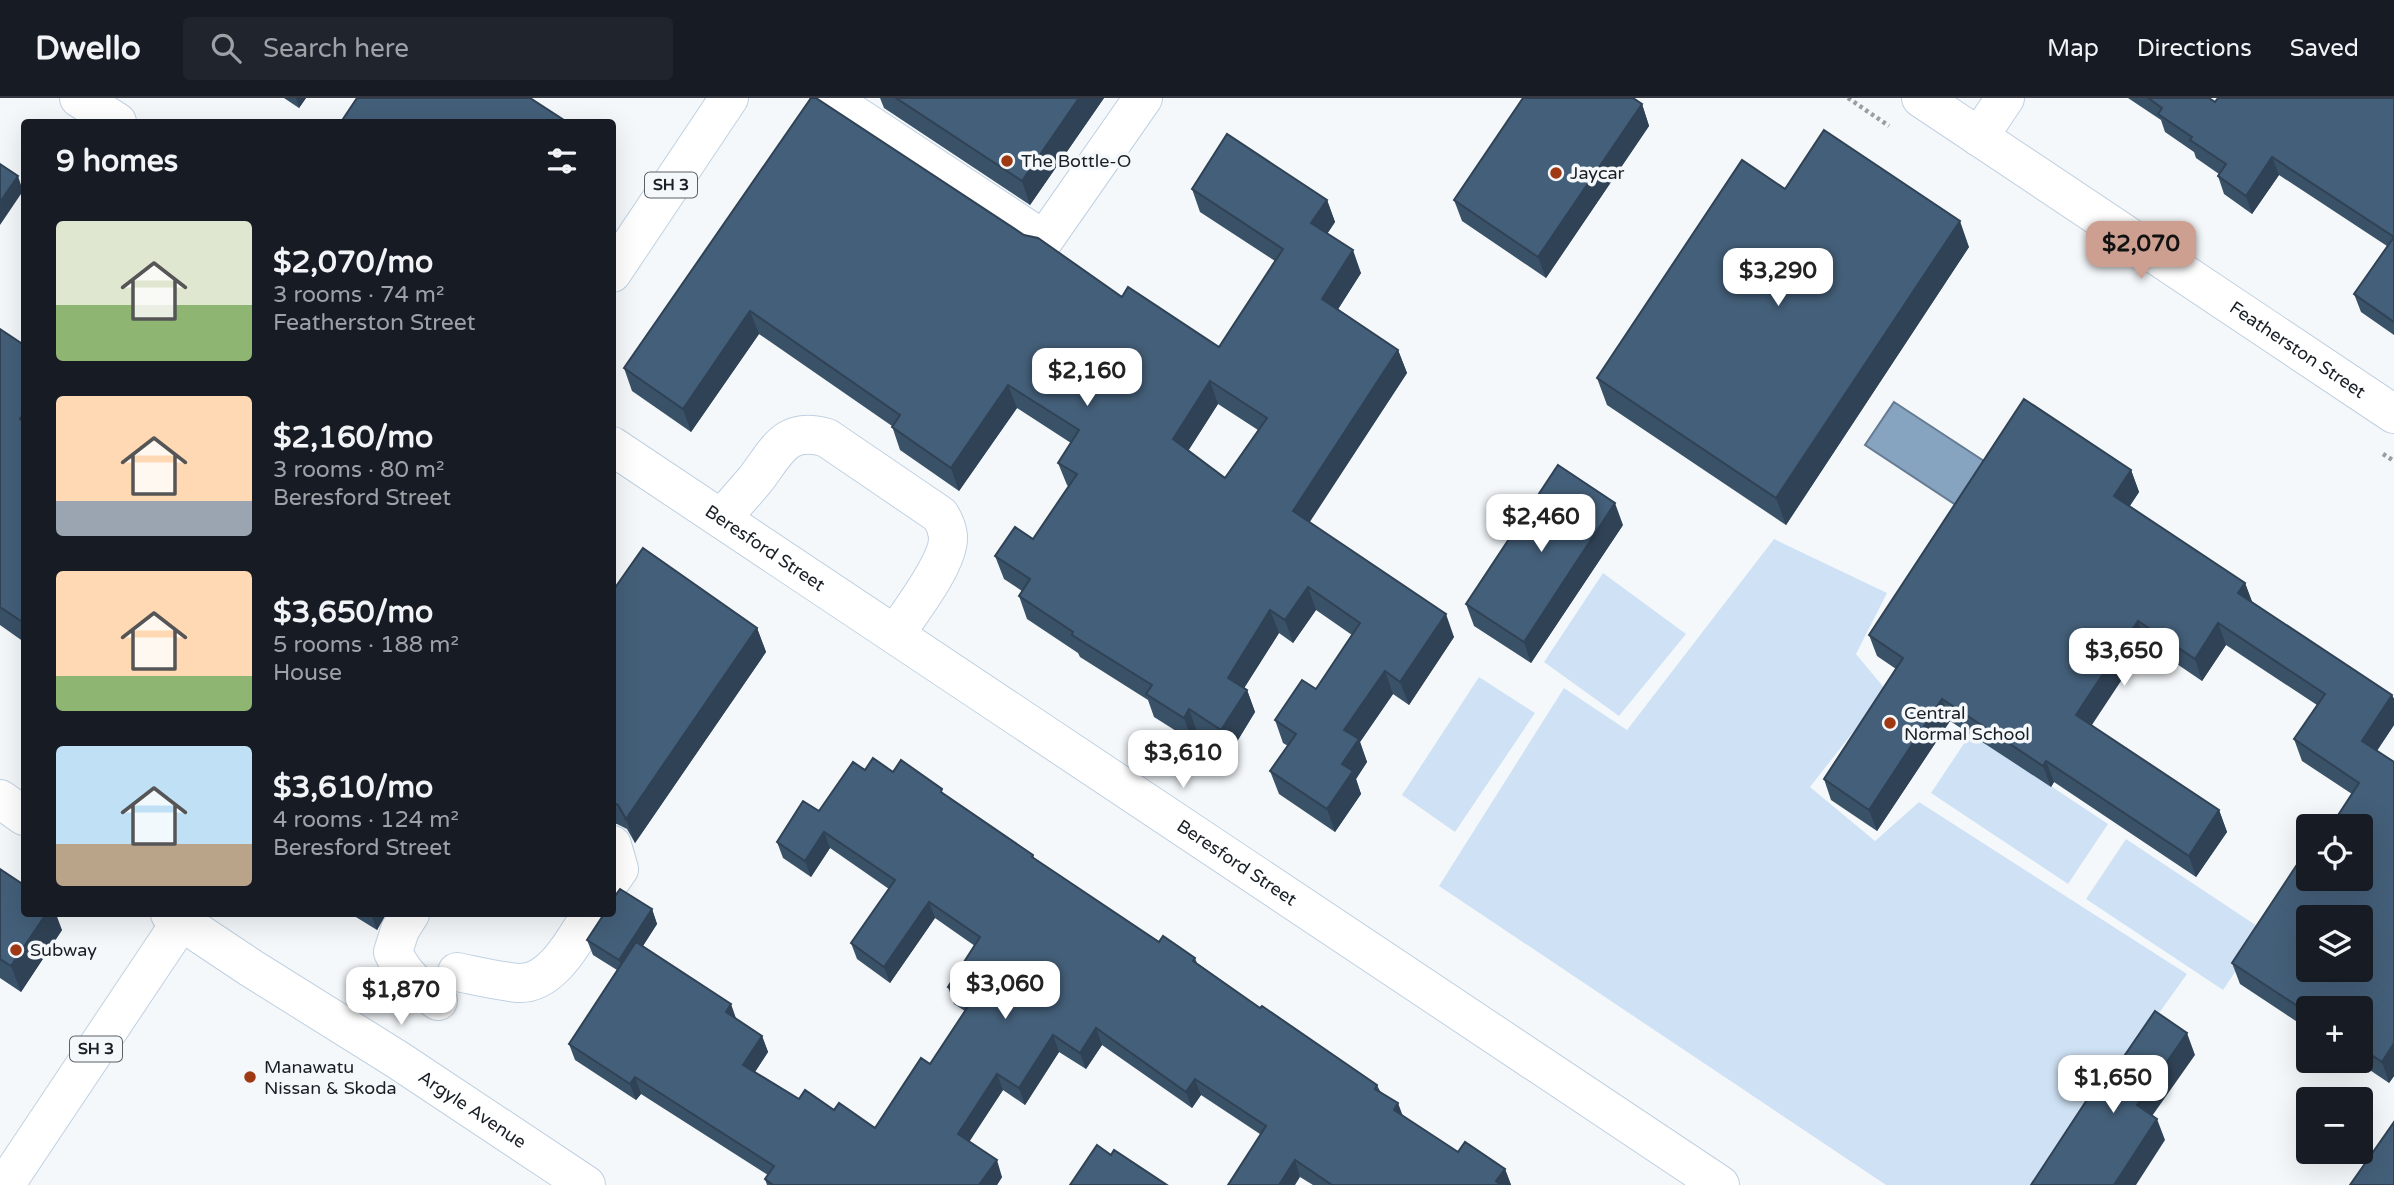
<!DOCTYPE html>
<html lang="en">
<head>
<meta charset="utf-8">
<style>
  :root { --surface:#171b24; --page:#20242c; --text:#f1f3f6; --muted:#9ea1a6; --line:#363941; --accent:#cc9f90 }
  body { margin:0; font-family:"Varela Round",sans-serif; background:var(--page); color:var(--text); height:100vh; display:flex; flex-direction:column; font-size:26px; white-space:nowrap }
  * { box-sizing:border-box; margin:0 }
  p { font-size:23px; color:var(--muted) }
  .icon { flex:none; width:38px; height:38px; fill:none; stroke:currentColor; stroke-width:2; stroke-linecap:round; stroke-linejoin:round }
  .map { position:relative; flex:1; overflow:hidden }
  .drawer { position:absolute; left:21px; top:21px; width:595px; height:798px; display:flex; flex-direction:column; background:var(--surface); border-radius:7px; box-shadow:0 7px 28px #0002 }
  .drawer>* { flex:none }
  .fabs { position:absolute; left:2296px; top:716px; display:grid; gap:14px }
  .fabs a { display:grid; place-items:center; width:77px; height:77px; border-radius:7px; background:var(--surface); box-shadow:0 7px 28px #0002; font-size:35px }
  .price { position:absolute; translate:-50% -60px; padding:0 16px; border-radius:14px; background:#fff; color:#222; font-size:23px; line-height:46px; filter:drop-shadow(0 2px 4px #0008) }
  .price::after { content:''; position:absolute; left:50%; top:42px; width:21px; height:16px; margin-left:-10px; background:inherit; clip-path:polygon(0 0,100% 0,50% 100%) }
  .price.active { background:var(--accent); color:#111 }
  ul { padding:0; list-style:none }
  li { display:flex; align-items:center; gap:21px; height:175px; padding:0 35px }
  li span { display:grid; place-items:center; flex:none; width:196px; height:140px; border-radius:7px; color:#555 }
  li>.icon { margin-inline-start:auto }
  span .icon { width:84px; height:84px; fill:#fffc; stroke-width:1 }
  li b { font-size:30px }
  h2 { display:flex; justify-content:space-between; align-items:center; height:84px; padding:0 35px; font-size:30px }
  header { display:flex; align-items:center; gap:42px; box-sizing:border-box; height:98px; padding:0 35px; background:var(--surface); border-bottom:2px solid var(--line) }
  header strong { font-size:33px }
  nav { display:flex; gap:38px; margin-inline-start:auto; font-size:24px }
  .search { width:490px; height:63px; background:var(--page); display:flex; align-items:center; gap:18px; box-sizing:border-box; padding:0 24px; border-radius:7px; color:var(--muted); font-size:26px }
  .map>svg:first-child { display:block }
</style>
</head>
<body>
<header>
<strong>Dwello</strong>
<div class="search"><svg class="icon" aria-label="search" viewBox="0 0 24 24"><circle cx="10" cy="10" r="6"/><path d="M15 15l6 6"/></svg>Search here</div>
<nav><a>Map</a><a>Directions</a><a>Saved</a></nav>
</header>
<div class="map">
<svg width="2394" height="1087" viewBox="0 0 2394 1087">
  <rect width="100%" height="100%" fill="#f4f8fb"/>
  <path fill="#cfe2f5" d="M1774 441 1887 495 1856 556 1886 592 1810 689 1875 743 1919 704 2187 876 2124 964 2111 977 2034 1087H1886L1439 788 1564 590 1627 632Z
    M1603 475 1686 536 1619 618 1544 564Z
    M1479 579 1535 615 1455 734 1402 697Z
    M1971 635 2108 726 2068 786 1931 695Z
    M2126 741 2263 832 2223 892 2086 801Z"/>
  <path fill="#86a3c0" stroke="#657b92" stroke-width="2" d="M1894 304 1984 363 1956 407 1865 347Z"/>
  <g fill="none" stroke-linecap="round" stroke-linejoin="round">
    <defs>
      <g id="minor">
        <path d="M79 0 117 24"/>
        <path d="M829 0 1044 142 1143 0"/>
        <path d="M1979 39 2005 0"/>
        <path id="s1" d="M612 348 1720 1087"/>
        <path d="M722 420C733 407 744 395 755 382 777 354 785 327 827 340L940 417C944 423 947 430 948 438 950 463 911 513 896 535"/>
        <path d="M0 701 24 718"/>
        <path d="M612 747 619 771 612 781"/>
        <path id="s2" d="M170 816 251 870 398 962 586 1087"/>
        <path d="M410 816 400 832 393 854C403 877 418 889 438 903"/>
        <path d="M457 874C477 878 498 883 518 885 552 887 575 841 591 816"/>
      </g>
      <g id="major">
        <path id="s3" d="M1921 0 2394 316"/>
      </g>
      <path id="highway" d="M612 175 729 0
        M5 1087 186 816"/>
    </defs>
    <use href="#minor" stroke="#c0d1e3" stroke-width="40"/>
    <use href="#major" stroke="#c0d1e3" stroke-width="40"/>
    <use href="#highway" stroke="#c0d1e3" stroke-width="40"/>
    <path stroke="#999ea3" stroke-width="4.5" stroke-dasharray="3.5 3.5" stroke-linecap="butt" d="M1848 0 1889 28
      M2383 356 2394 363"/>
    <use href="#minor" stroke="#fff" stroke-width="38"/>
    <use href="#major" stroke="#fff" stroke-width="38"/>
    <use href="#highway" stroke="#fff" stroke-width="38"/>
  </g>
  <path fill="#3a5268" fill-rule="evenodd" d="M284 0H306L299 10Z
    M811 0 1024 137 1122 199 1219 249 1275 163 1200 114 1192 91 1327 102 1335 124 1327 136 1361 175 1338 211 1398 252 1407 275 1309 424 1454 539 1409 607 1393 596 1360 644 1367 664 1356 681 1361 696 1335 734 1279 696 1270 673 1288 648 1283 645 1275 622 1316 591 1352 537 1316 512 1293 545 1279 535 1244 590 1247 592 1255 614 1230 655 1197 634 1192 643 1154 619 1148 602 1080 559 1078 555 1027 521 1019 498 1022 493 1004 481 995 458 1033 441 1069 389 1067 387 1058 365 1071 345 1017 310 959 393 900 352 892 328 759 236 691 334 632 293 624 270ZM1218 306 1258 332 1225 380 1188 353Z
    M880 0H1104L1030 107 884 10Z
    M2128 0H2209L2215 4 2394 0V237L2361 214 2354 196 2387 148 2279 77 2252 116 2224 96 2218 78 2219 76 2196 60 2194 54 2165 34 2161 22Z
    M1642 6 1649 28 1546 180 1462 123 1454 102Z
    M1785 91 1969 149 1786 427 1607 307 1597 280Z
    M0 231 24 247V544L0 527Z
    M2131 372 2139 394 2130 408 2245 485 2252 504 2392 597 2394 601V627L2377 653 2394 664V978L2389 985 2355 962H2361V910H2308V931L2240 886 2232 865 2308 780 2352 696 2302 663 2294 641 2317 607 2226 547 2202 583 2146 545 2091 627 2219 712 2227 734 2196 779 2054 684 2051 689 1950 623 1877 733 1831 702 1824 681 1896 571 1877 558 1869 537Z
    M1623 427 1531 565 1474 528 1466 506Z
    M612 494 757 530 766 554 635 745 627 731 617 726H612Z
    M865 672 893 674 944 696 1033 757 1034 760 1159 844 1195 860 1197 865 1260 910 1377 987 1380 993 1402 1017 1458 1054 1505 1071 1511 1087H1313L1300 1079 1260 1036 1201 997 1192 1010 1102 947 1086 971 1059 954 1025 1007 1003 992 969 1043 1002 1079 997 1087H767L765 1081 768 1077 641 996 636 1002 575 962 569 946 617 872 593 857 587 842 652 811 657 826 643 848 736 921 762 938 768 954 755 974 799 1001 834 1012 875 1030 930 966 965 913 954 906 948 889 975 848 935 820 890 885 857 861 851 845 889 791 830 750 811 779 783 760 777 744 819 713Z
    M0 771 62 832 21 894 0 880Z
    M351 816H386L377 832Z"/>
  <path fill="#304255" d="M296 0H306L299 10Z
    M1079 0H1104L1030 107 1022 83Z
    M1642 6 1649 28 1546 180 1538 159Z
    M2272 59 2279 77 2252 116 2246 98Z
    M18 78 23 93 0 127V104Z
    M1327 102 1335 124 1319 148 1311 125Z
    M1960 123 1969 149 1786 427 1776 400Z
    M1353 152 1361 175 1330 224 1322 201Z
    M750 213 759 236 691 334 683 311Z
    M1398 252 1407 275 1302 436 1293 413Z
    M1210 283 1218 306 1181 364 1173 341Z
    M1008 287 1017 310 959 393 951 370Z
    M24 314V334L20 321Z
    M2131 372 2139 394 2122 419 2114 398Z
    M1615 405 1623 427 1531 565 1524 544Z
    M2245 485 2253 506 2238 495Z
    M1308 489 1316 512 1293 545 1285 522Z
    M1270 512 1279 535 1236 603 1228 580Z
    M1446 516 1454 539 1409 607 1400 584Z
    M2138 523 2146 545 2084 639 2076 617Z
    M2218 525 2226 547 2202 583 2195 561Z
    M757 530 766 554 635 745 626 721Z
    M1385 573 1393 596 1360 644 1367 664 1356 681 1361 696 1335 734 1327 711 1344 632Z
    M1247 592 1255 614 1230 655 1221 632Z
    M2392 597 2394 601V627L2369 664 2362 643Z
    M1942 601 1950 623 1877 733 1869 712Z
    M1189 611 1197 634 1192 643 1184 620Z
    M2046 663 2054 684 2051 689 2043 668Z
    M2219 712 2227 734 2196 779 2189 758Z
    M824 734 830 750 811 779 805 763Z
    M929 804 935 820 890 885 884 869Z
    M652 811 657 826 624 877 619 862Z
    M46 816H56L62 832 21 894 11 868Z
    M371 816H386L377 832Z
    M731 906 737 923 726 914Z
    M1096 930 1102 947 1086 971 1080 955Z
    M2187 935 2195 957 2145 1028 2137 1007Z
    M1053 937 1059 954 1025 1007 1019 990Z
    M762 938 768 954 749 983 743 967Z
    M2394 945V978L2389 985 2382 964Z
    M997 976 1003 992 964 1052 958 1036Z
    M635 979 641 996 636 1002 630 986Z
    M1195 981 1201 997 1192 1010 1186 994Z
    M1398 1005 1404 1021 1394 1012Z
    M2157 1021 2165 1042 2136 1087H2114Z
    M997 1062 1002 1079 997 1087H979Z
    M1295 1062 1300 1079 1295 1087H1279Z
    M1505 1071 1511 1087H1497L1496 1083Z"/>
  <path fill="#445f79" stroke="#304255" stroke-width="2" fill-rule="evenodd" d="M357 0H530L567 24H341Z
    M811 0H816L1024 137 1038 140 1122 199 1128 189 1219 249 1283 151 1192 91 1227 36 1327 102 1311 125 1353 152 1322 201 1398 252 1293 413 1446 516 1400 584 1385 573 1344 632 1359 641 1342 666 1353 673 1327 711 1270 673 1296 636 1275 622 1302 582 1316 591 1360 525 1308 489 1285 522 1270 512 1228 580 1247 592 1221 632 1189 611 1184 620 1146 596 1152 587 1072 537 1073 534 1019 498 1030 481 995 458 1015 429 1033 441 1077 376 1058 365 1079 332 1008 287 951 370 892 329 900 317 750 213 683 311 624 270ZM1210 283 1267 320 1225 380 1173 341Z
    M896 0H1079L1022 83Z
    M1523 0H1633L1642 6 1538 159 1454 102Z
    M2148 0H2209L2215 4 2218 0H2394V224L2354 196 2394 139 2272 59 2246 98 2218 78 2226 66 2190 42 2192 39 2158 16 2162 10Z
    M1824 32 1960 123 1776 400 1597 280 1742 62 1785 91Z
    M0 66 18 78 0 104Z
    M0 231 24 247V314L20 321 24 324V525L0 509Z
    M2024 301 2131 372 2114 398 2245 485 2238 495 2392 597 2362 643 2394 664V945L2382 964 2361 950V910H2308V915L2232 865 2304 756 2308 759V780H2361V728H2331L2359 685 2294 641 2325 596 2218 525 2195 561 2138 523 2076 617 2219 712 2189 758 2046 663 2043 668 1942 601 1869 712 1824 681 1903 560 1869 537ZM2308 819H2361V872H2308Z
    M1558 367 1615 405 1524 544 1466 506Z
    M643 450 757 530 626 721 618 707 612 704V494Z
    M873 660 893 674 901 662 942 691 941 694 1033 757 1032 759 1159 844 1163 838 1195 860 1193 863 1260 910 1262 908 1377 987 1375 991 1398 1005 1394 1012 1458 1054 1465 1044 1505 1071 1496 1083 1501 1087H1332L1295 1062 1279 1087H1228L1266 1028 1195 981 1186 994 1096 930 1080 955 1053 937 1019 990 997 976 958 1036 997 1062 979 1087H773L765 1081 774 1068 635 979 630 986 569 946 636 844 731 906 726 914 762 938 743 967 799 1001 805 992 834 1012 839 1005 875 1030 921 960 930 966 971 904 948 889 980 839 929 804 884 869 851 845 895 782 824 734 805 763 777 744 803 703 819 713 853 664 865 672Z
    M0 771 24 787V816H46L11 868 0 861Z
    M620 791 652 811 619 862 587 842 604 816H612V802Z
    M2155 913 2187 935 2137 1007 2157 1021 2114 1087H2031L2100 982 2105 986Z
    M2394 1024V1087H2350Z
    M1097 1047 1111 1057 1114 1052 1167 1087H1070Z"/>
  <g fill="#9f3913" stroke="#f4f8fb" stroke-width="2.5">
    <circle cx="1007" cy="63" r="7"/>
    <circle cx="1556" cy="75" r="7"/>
    <circle cx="1890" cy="625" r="7"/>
    <circle cx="16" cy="852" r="7"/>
    <circle cx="250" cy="979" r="7"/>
  </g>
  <g text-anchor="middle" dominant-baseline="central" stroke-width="7" stroke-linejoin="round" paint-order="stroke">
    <g fill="#f4f8fb" stroke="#5b6066" stroke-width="2">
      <rect x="645" y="74.5" width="52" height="25" rx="5"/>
      <rect x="70" y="938.5" width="52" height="25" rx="5"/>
    </g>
    <g font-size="16" font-weight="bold" fill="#191f26">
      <text x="671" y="87">SH 3</text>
      <text x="96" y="951">SH 3</text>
    </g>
    <g font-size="18" fill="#191f26" stroke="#f4f8fb" text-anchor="start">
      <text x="1021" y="63">The Bottle-O</text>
      <text x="1570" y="75">Jaycar</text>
      <text x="1904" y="615">Central<tspan x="1904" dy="21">Normal School</tspan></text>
      <text x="30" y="852">Subway</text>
      <text x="264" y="969">Manawatu<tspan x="264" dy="21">Nissan &amp; Skoda</tspan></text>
    </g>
    <g font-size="18" fill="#191f26" stroke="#f4f8fb">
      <text stroke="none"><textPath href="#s3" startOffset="453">Featherston Street</textPath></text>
      <text stroke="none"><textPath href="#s1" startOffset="184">Beresford Street</textPath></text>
      <text stroke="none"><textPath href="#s1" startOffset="751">Beresford Street</textPath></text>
      <text stroke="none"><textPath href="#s2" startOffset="360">Argyle Avenue</textPath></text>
    </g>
  </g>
</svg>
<div class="fabs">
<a><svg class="icon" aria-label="locate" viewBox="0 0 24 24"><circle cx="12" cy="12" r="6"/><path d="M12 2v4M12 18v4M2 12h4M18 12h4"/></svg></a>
<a><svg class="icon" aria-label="layers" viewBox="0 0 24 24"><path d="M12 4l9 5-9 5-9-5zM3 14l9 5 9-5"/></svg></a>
<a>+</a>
<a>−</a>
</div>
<b class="price active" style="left:2141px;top:183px">$2,070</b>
<b class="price" style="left:1778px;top:210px">$3,290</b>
<b class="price" style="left:1087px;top:310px">$2,160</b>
<b class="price" style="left:1541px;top:456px">$2,460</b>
<b class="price" style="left:2124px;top:590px">$3,650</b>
<b class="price" style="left:1183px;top:692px">$3,610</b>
<b class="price" style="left:1005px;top:923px">$3,060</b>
<b class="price" style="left:401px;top:929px">$1,870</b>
<b class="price" style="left:2113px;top:1017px">$1,650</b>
<section class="drawer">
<h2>9 homes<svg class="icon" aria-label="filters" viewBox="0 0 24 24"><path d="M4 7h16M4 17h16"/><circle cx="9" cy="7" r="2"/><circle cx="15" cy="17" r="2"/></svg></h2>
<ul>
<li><span style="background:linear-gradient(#dfe7d0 60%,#8fb573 0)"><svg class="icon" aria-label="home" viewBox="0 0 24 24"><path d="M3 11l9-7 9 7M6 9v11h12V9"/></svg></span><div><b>$2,070/mo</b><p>3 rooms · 74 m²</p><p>Featherston Street</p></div></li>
<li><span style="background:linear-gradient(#ffd9b3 75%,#9aa5b1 0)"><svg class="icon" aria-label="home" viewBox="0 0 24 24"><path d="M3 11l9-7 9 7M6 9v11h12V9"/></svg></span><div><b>$2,160/mo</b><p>3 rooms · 80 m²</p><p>Beresford Street</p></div></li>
<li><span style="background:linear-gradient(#ffd9b3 75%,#8fb573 0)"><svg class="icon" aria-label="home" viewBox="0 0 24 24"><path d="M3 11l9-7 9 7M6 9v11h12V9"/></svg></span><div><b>$3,650/mo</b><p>5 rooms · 188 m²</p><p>House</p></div></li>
<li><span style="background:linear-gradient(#bfe0f5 70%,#b9a48a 0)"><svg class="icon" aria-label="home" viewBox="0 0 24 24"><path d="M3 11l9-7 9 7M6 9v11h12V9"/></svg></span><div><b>$3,610/mo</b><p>4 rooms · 124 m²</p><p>Beresford Street</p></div></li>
</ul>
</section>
</div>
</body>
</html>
